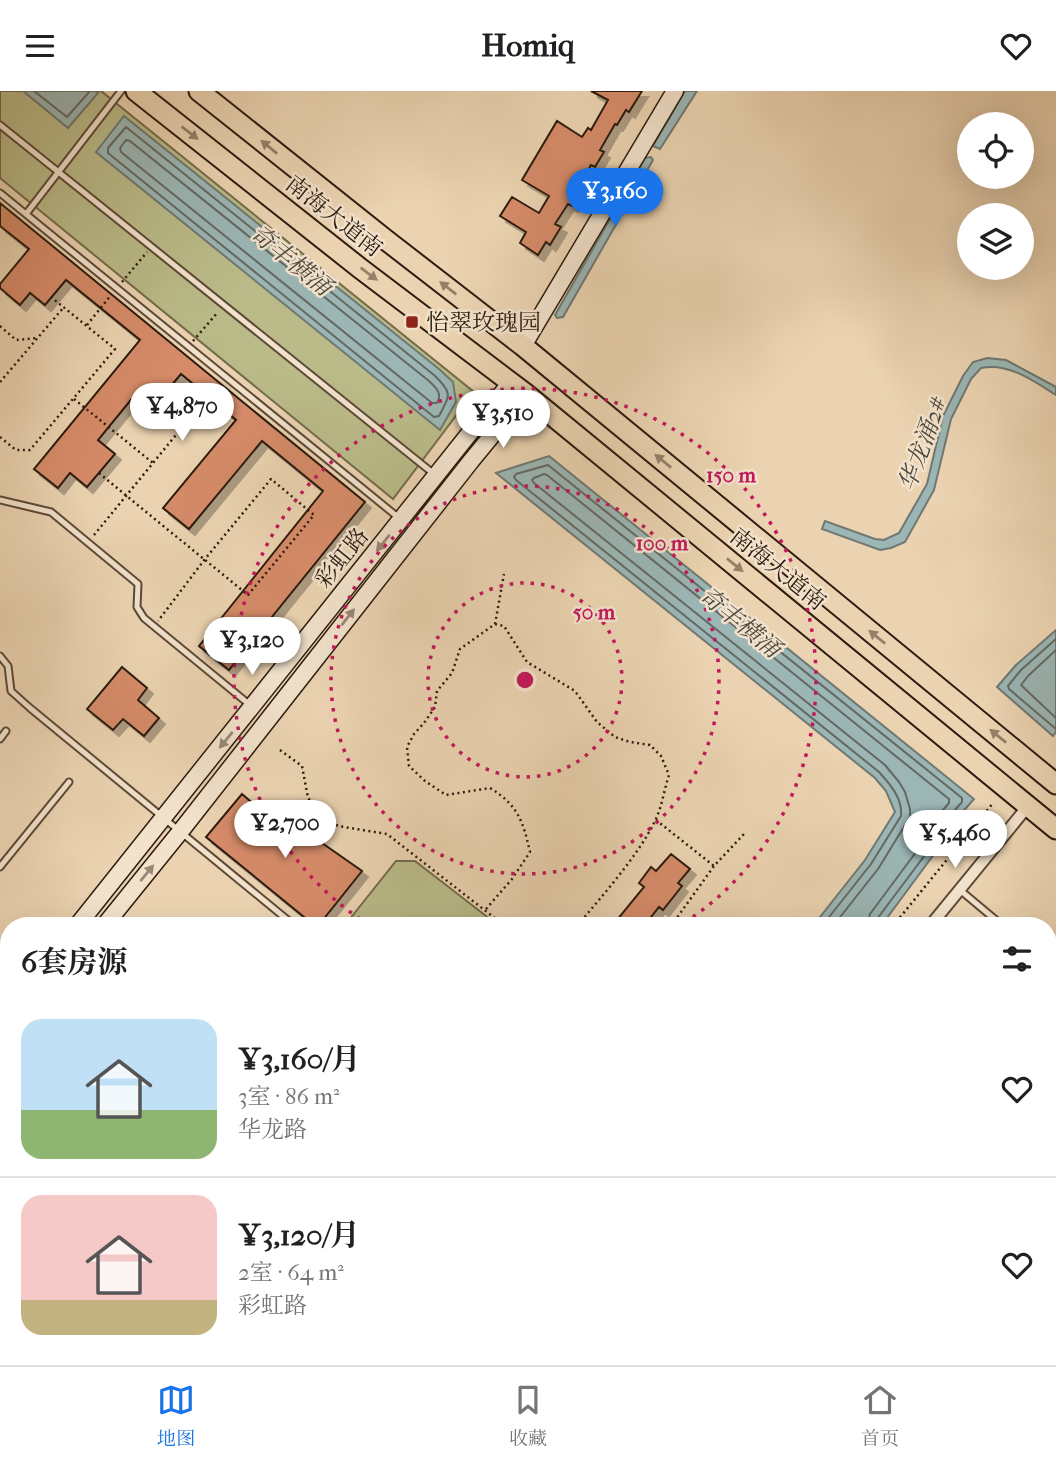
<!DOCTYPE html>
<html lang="zh">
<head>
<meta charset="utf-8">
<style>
  :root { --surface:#fff; --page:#f6f6f6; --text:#202124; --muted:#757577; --line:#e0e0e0; --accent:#1a73e8 }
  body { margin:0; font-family:"IM FELL French Canon","Noto Serif SC",serif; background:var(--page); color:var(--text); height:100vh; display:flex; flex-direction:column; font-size:26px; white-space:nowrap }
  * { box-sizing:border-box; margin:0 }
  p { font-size:23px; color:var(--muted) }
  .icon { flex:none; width:38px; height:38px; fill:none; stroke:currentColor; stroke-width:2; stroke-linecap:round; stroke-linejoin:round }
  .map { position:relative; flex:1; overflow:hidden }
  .side { position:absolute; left:0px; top:826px; width:1057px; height:448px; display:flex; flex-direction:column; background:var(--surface); border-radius:28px 28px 0 0; box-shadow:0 7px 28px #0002 }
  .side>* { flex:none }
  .buttons { position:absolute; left:957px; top:21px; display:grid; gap:14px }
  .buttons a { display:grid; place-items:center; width:77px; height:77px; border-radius:50%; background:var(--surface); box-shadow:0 7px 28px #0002; font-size:35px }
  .price { position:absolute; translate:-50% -60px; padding:0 16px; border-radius:24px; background:#fff; color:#222; font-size:23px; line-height:46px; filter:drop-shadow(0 2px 4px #0008) }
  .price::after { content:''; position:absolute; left:50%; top:42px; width:21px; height:16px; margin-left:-10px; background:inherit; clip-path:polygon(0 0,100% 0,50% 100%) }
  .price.selected { background:var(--accent); color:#fff }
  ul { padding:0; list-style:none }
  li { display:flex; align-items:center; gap:21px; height:175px; padding:0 21px }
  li+li { border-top:2px solid var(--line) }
  li span { display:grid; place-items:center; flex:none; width:196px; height:140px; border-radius:21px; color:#555 }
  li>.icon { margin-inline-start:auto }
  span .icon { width:84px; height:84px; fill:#fffc; stroke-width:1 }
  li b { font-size:30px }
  h2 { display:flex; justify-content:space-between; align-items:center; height:84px; padding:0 21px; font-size:30px }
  header { display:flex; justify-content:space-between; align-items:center; height:91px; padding:0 21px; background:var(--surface); font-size:32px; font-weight:800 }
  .tabs { display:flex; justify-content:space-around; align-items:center; height:98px; border-top:2px solid var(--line); background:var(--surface); font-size:19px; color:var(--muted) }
  .tabs a { display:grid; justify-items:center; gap:4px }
  .tabs .selected { color:var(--accent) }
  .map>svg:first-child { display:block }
</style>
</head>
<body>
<header><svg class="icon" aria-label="menu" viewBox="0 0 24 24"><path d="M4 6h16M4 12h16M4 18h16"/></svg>Homiq<svg class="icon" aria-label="heart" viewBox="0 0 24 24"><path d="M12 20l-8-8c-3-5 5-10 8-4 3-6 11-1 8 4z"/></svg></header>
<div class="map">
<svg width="1056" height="1274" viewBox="0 0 1056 1274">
  <defs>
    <filter id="shadow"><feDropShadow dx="6" dy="6" stdDeviation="0" flood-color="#0004"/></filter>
  </defs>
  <rect width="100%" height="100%" fill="#ebd3b1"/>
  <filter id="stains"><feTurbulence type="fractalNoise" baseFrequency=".00286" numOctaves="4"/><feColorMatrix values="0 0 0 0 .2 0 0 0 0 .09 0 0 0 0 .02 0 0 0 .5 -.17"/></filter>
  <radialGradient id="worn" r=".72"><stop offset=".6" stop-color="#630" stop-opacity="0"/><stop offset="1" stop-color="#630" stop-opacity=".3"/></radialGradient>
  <path fill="#babb89" stroke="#736b4c" stroke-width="2" d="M0 0H101L474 301 393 408 0 87Z
    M396 770H415L490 828 492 835H349V829Z"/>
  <path fill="#9bb6b5" stroke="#6f7872" stroke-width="2" d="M23 0H95L98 2 68 37Z
    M685 0H697L660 58 653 55Z
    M124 25 439 278 453 291 456 311 440 339 96 61Z
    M651 66 653 69 563 226 557 227 555 224 645 67Z
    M987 267 1006 269 1056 296V304C1034 290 1008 271 981 277L971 288 951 328 934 399 905 451 891 457 880 459 822 438 825 430 875 448 884 449 899 442 927 393 943 325 963 285 973 271Z
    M549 365 974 708 944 742 940 755 881 835H813L865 769 895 721 886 700 875 687 496 382Z
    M1056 539V641L1053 645 997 596 1016 574Z
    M1056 1032V1068L1048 1060V1038Z
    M1056 1098V1270L1042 1265H1048V1102Z"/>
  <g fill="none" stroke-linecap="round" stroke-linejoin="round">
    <path stroke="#646862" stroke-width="2" d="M34 0 67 26 90 0
      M126 36 434 284C453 302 450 304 439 325L434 326 108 62V57Z
      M126 49 130 50 429 290C435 296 443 302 437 312H432L121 61 120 57Z
      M1056 548 1021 579 1008 595 1009 598 1056 638
      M1056 559 1028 585 1021 594 1056 627
      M822 835 871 773 901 725C903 708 890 693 879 681L516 389 514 386 516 383 548 374 962 707V711L938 738 934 752 877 828 876 835
      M833 835 878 778 910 726V718L905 701 899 691 885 674 534 392 532 389 534 387 544 383 547 384 949 708V712L931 733 925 749 870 823 867 835"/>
  </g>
  <path fill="#d68b69" stroke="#2c1b0e" stroke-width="2" filter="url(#shadow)" d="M591 0H642L629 21 626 19 617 34 615 33 600 59 604 61 595 76 591 74 578 96 582 98 572 115 568 113 555 133 561 136 550 154 546 151 538 164 520 152 526 141 500 125 512 106 539 122 549 105 522 89 557 30 582 46 588 37 591 39 608 9Z
    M0 112 365 411 229 579 199 555 323 400 262 350 189 438 163 417 236 329 181 283 156 313 139 299 98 349 115 363 87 396 70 382 58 397 34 378 140 249 66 189 45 214 30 202 20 214 0 197V193L29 158 0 135Z
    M122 576 147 597 138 609 159 627 144 645 123 628 113 639 87 618Z
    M242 703 293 747 302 738 362 780 318 835H315L206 746Z
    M671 763 690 778 678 792 682 795 663 819 659 816 644 835H612L644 796 639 792 651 776 656 780Z"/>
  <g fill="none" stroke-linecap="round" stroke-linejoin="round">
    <defs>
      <path id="lane" d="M0 34 434 383
        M0 102 399 427
        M26 123 121 0
        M0 409 51 421 138 493 137 516 144 527 250 614
        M0 565 8 575 11 600 30 617 295 835
        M0 648 6 640
        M0 776 69 691
        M960 799 1003 835
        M1048 871 1056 877
        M1048 1001 1056 991
        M802 1265 808 1274
        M948 1265 953 1274"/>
      <path id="street" d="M930 835 1028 715
        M345 1274 363 1265"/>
      <path id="secondary" d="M523 255 675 0
        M77 835 492 314 511 292
        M104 835 180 741 471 370 526 303
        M0 930 9 919
        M0 963 9 952
        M0 1016 9 1023
        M0 1046 9 1053
        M264 1265 274 1274
        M307 1265 317 1274"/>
      <path id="highway" d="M136 0 361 178 526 303 1056 738
        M199 0 386 149 523 255 1056 693"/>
    </defs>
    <use href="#lane" stroke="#5c4937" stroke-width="9"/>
    <use href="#street" stroke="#5c4937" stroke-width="14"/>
    <use href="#secondary" stroke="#2c1b0e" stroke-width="19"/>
    <use href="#highway" stroke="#2c1b0e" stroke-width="23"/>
    <path stroke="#2c1b0e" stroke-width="2.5" stroke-dasharray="2 3.5" stroke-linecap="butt" d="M122 191 147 161
      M87 234 111 204
      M0 235 16 249 37 247
      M193 250 218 221
      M0 291 64 216
      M74 308 153 372
      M0 346 16 359H30L115 258 51 206
      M99 382C148 423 198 463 248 504L314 424 271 388 205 468 158 530
      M94 444 189 328 162 305
      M495 533 504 535 527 571 575 600 597 631 615 646 630 651 650 654 661 665 669 684C664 699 662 716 655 730 638 765 602 805 577 835
      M280 659 302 675 308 707 323 725 338 735 387 743 505 835
      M656 729 714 775
      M486 818 512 788 530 761C523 730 518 714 490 697L446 704 425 690 409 675 407 656 414 643 424 632 435 616 437 600 452 582 460 558 495 533 504 483
      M671 835 714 775 744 743
      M893 835 993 712"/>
    <use href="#lane" stroke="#f2e2cc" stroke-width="5"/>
    <use href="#street" stroke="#f2e2cc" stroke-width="10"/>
    <use href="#secondary" stroke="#f2e2cc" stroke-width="16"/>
    <use href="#highway" stroke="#ebd3b1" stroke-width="19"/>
  </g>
  <defs><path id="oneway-solid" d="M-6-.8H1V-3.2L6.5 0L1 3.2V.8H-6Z" transform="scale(1.75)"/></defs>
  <g fill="#958068">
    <use href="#oneway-solid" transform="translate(190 42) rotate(38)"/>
    <use href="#oneway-solid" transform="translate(269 56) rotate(-141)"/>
    <use href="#oneway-solid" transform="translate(369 183) rotate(37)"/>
    <use href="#oneway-solid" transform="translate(448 197) rotate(-142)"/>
    <use href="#oneway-solid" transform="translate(663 370) rotate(-141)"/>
    <use href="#oneway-solid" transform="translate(735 474) rotate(39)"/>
    <use href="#oneway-solid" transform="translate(877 546) rotate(-141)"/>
    <use href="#oneway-solid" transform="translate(998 645) rotate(-141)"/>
  </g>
  <g fill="#998876">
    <use href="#oneway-solid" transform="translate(383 452) rotate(129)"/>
    <use href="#oneway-solid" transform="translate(348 526) rotate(-52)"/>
    <use href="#oneway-solid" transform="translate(226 649) rotate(129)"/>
    <use href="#oneway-solid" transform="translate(147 782) rotate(-51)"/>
  </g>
  <g fill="none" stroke="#c2185b" stroke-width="3.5" stroke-dasharray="3.5 7">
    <circle cx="525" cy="589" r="97"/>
    <circle cx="525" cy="589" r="194"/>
    <path d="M369 834A291 291 0 1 1 681 834"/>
  </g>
  <rect fill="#8f2418" stroke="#f2e2cc" stroke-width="2.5" x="405" y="224" width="14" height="14" rx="3.5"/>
  <g text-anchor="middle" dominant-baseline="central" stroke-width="5" stroke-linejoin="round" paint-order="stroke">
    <g font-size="23" fill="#2c1b0e" stroke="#f2e2cc">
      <text transform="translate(334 125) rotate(38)">南海大道南</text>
      <text transform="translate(342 467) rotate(-51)">彩虹路</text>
      <text transform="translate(778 478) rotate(39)">南海大道南</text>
    </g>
    <g font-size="23" fill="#2c1b0e" stroke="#f2e2cc" text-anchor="start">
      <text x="426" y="231">怡翠玫瑰园</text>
    </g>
    <g font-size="24" font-style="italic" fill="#4d4a40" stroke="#f2e2cc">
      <text transform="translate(291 169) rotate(39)">奇丰横涌</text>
      <text transform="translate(923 352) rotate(-70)">华龙涌2#</text>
      <text transform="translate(740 531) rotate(39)">奇丰横涌</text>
    </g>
  </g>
  <circle cx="525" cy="589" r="10" fill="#c2185b" stroke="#f2e2cc" stroke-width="3.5"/>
  <g font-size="21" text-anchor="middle" font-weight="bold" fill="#c2185b" stroke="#f2e2cc" stroke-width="5" stroke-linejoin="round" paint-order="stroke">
    <text x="731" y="391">150 m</text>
    <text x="662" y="459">100 m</text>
    <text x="594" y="528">50 m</text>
  </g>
  <rect width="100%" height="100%" filter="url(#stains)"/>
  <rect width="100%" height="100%" fill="url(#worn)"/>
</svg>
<div class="buttons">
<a><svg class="icon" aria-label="locate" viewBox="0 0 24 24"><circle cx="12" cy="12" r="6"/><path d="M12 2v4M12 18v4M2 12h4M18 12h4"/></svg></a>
<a><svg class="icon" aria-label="layers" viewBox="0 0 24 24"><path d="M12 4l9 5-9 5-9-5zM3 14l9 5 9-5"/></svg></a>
</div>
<b class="price selected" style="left:615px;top:137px">¥3,160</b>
<b class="price" style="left:182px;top:352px">¥4,870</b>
<b class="price" style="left:503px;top:359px">¥3,510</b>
<b class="price" style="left:252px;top:586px">¥3,120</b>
<b class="price" style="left:285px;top:769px">¥2,700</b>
<b class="price" style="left:955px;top:779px">¥5,460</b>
<section class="side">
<h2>6套房源<svg class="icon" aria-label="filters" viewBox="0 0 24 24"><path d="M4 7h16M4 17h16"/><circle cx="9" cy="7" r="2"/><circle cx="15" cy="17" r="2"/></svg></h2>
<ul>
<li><span style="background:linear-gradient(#bfe0f5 65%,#8fb573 0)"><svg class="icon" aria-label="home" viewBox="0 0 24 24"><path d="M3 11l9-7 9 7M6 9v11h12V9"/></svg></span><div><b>¥3,160/月</b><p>3室 · 86 m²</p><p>华龙路</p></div><svg class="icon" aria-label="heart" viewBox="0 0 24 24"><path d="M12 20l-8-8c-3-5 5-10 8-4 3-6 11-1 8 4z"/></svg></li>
<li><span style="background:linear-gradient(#f6c9c9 75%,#c2b280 0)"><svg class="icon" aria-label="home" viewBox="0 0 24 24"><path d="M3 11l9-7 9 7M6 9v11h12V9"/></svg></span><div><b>¥3,120/月</b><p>2室 · 64 m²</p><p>彩虹路</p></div><svg class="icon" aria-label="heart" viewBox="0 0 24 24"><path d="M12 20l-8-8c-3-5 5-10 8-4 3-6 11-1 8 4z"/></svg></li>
</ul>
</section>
</div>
<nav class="tabs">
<a class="selected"><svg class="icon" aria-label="map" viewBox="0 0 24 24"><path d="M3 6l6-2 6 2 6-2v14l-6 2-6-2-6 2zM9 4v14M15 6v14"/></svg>地图</a>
<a><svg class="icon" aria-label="saved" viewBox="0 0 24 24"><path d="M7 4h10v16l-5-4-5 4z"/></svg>收藏</a>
<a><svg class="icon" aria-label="home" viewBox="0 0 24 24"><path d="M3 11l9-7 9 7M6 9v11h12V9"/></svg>首页</a>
</nav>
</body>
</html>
